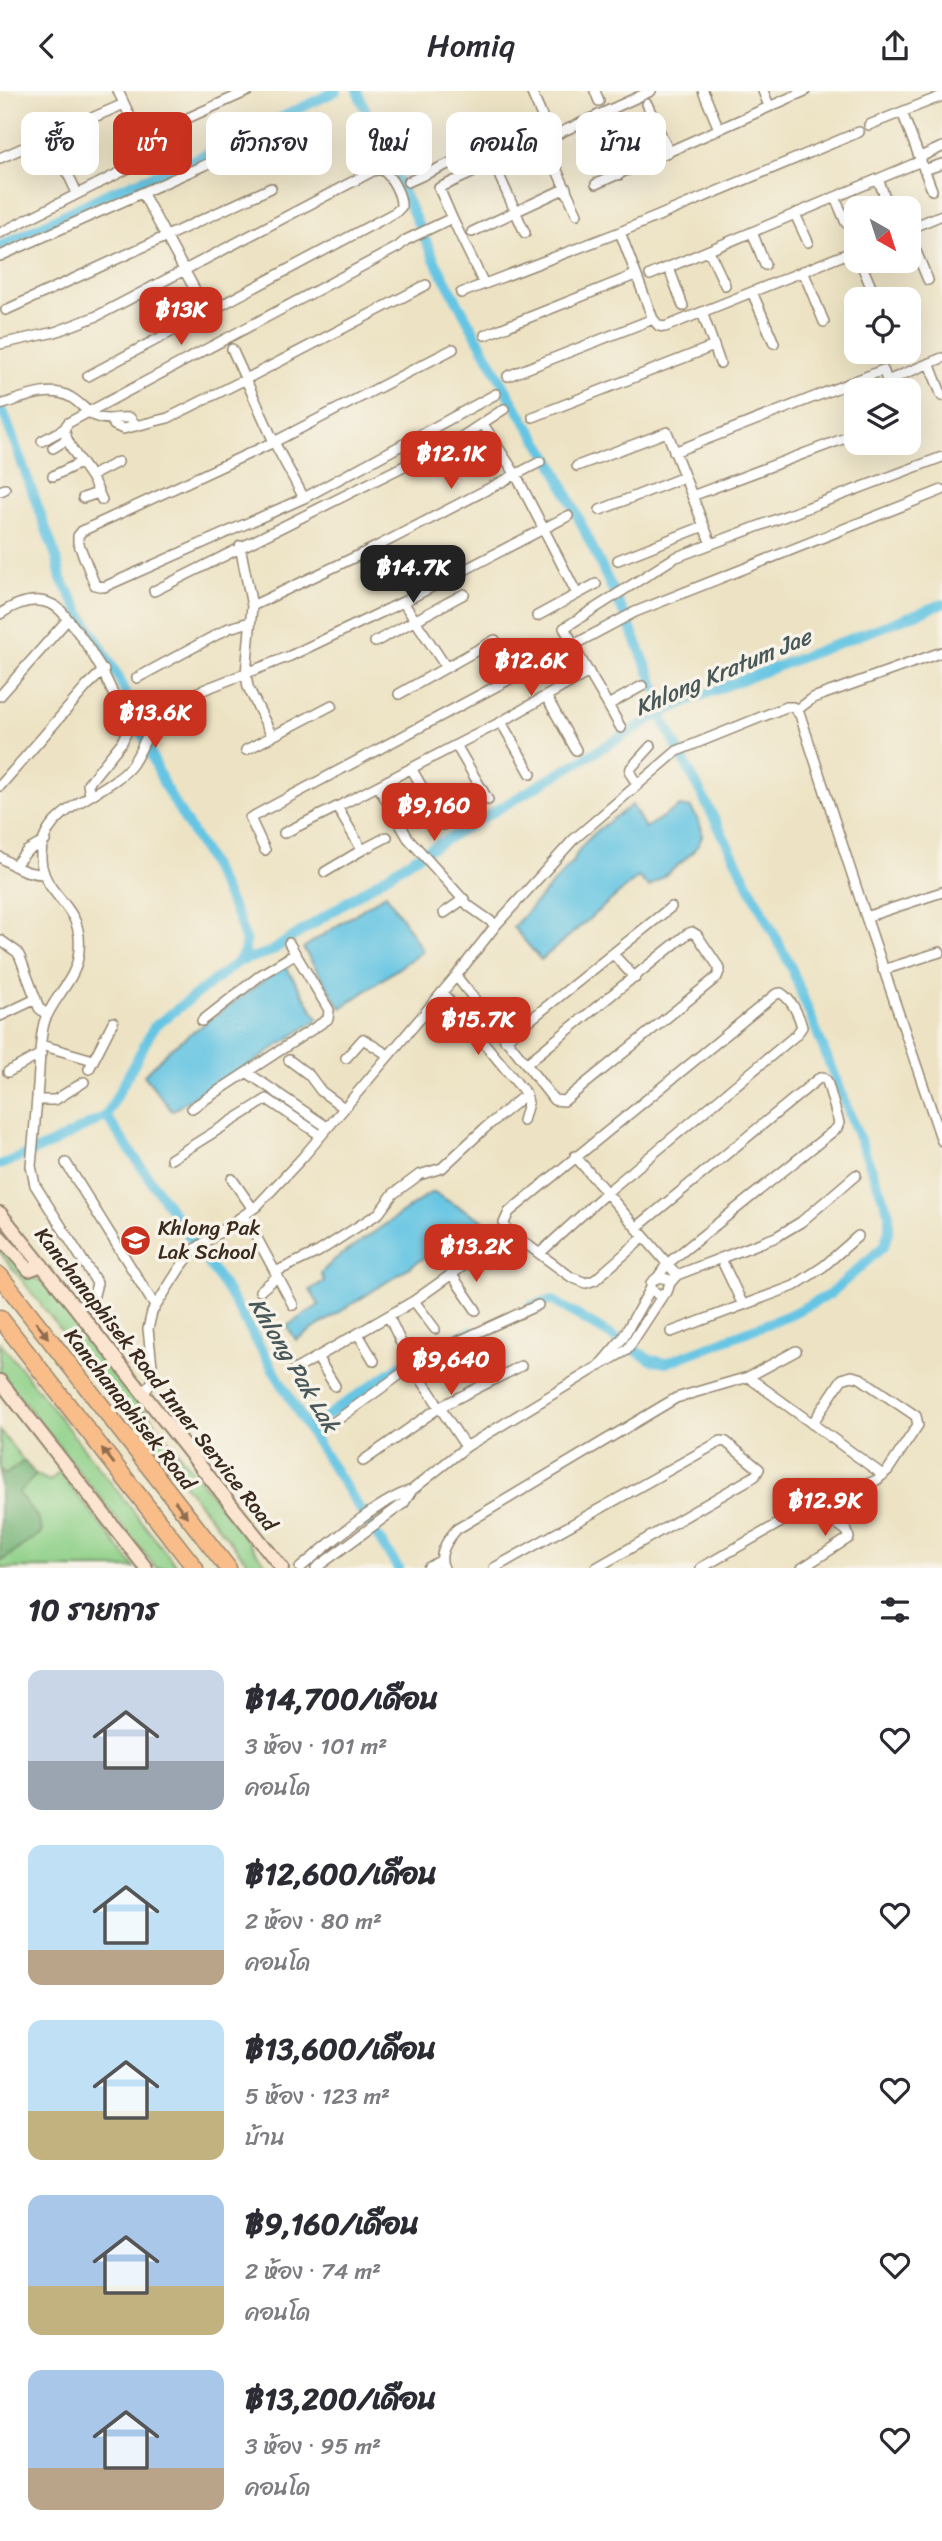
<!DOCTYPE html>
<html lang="th">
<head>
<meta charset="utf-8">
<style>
  :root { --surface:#fff; --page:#f7f7f7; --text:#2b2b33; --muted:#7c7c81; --accent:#c8321e }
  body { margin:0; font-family:Sriracha,"Playpen Sans Thai",sans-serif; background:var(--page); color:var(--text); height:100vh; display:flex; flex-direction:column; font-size:26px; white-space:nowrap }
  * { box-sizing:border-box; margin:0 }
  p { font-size:23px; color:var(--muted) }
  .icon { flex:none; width:38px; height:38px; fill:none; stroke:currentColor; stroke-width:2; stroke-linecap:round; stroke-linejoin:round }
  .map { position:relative; height:1477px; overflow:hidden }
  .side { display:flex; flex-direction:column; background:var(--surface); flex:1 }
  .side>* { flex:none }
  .top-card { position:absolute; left:21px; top:21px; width:901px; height:63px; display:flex; gap:14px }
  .needle { width:46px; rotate:141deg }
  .buttons { position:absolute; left:844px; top:105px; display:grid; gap:14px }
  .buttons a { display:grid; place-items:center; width:77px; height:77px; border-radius:14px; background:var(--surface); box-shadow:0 7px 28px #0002; font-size:35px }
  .price { position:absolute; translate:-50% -60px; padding:0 16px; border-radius:14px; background:var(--accent); color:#fff; font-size:23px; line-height:46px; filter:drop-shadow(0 2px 4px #0008) }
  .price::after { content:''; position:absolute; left:50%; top:42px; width:21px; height:16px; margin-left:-10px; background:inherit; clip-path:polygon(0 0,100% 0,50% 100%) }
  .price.current { background:#222; color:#fff }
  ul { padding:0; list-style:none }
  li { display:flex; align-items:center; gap:21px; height:175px; padding:0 28px }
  li span { display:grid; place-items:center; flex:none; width:196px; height:140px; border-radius:14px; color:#555 }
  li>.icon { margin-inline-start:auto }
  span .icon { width:84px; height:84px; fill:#fffc; stroke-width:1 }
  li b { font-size:30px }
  h2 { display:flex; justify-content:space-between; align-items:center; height:84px; padding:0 28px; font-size:30px }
  .pill { padding:0 24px; border-radius:14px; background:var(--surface); box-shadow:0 7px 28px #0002; font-size:24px; line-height:63px }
  .pill.current { background:var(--accent); color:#fff }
  header { display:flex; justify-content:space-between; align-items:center; height:91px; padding:0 28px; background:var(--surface); font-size:32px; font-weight:600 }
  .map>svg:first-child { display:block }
</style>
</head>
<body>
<header><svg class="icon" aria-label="back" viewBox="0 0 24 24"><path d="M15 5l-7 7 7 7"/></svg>Homiq<svg class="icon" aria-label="share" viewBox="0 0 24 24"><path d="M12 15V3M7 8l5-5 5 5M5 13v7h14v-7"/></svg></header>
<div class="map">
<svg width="942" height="1477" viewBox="0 0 942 1477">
  <rect width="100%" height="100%" fill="#f7f3e8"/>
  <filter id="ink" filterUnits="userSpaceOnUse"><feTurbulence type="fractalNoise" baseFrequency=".0143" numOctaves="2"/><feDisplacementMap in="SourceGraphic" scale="14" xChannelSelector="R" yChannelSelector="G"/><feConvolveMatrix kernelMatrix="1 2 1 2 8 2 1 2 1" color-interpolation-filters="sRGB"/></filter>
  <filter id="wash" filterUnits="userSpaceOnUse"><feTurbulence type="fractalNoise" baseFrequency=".00686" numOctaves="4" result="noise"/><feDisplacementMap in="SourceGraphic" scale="28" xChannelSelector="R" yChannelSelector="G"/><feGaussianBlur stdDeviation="1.57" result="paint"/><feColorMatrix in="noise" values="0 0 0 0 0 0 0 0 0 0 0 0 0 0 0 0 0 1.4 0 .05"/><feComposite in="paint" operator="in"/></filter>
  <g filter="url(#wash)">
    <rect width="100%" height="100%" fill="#ede3c4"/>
    <path fill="#8ed088" stroke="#647d53" stroke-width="2" d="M0 1151 20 1176 46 1194 269 1477H252L123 1319 0 1161Z
      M0 1251 178 1477H156L0 1281Z
      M0 1340 24 1370 5 1384 0 1378Z
      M59 1381 135 1477H0V1471L42 1441 37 1426 17 1402 36 1384 50 1390Z"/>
    <path fill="#72b274" stroke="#566e49" stroke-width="2" d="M24 1370 36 1384 18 1402 37 1426 42 1441 0 1471V1378L5 1384Z"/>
    <path fill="#65c5e3" stroke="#507880" stroke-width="2" d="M632 714 645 737 680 715 691 717C695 724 702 733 702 742 703 760 662 786 649 796L638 786 541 869 513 836 573 771C581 747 612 729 632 714Z
      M386 803 423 860 341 917 303 857Z
      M285 874 318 928 218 995 214 993 172 1020 144 984 171 957Z
      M432 1101 483 1129 296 1249 287 1235 319 1214 310 1199 324 1190 321 1182 334 1169Z"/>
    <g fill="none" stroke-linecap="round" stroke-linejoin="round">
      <path stroke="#65c5e3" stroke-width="10" d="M357 0 436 172 514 313 552 371 631 538 666 621
        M0 155 106 103 195 68 336 0
        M0 312 57 468 61 488 119 587 165 696 206 764 238 827 246 851 244 861 238 871 154 936 106 1025 51 1053 0 1074
        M238 871 270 861 408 771 660 623 689 609 942 513
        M106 1025 228 1201 308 1338 398 1477
        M531 1215 552 1209 651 1269 666 1272 787 1225 829 1204 884 1155 889 1139V1122L791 876 660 623
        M308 1338 417 1263 472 1240"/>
    </g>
  </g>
  <g filter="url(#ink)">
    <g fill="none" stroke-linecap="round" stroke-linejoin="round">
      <defs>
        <path id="street" d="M531 0 551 46
          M595 0 599 10
          M703 0 719 38
          M763 0 769 15
          M647 13 669 61
          M902 21 932 99
          M593 27 619 84
          M869 34 942 5
          M141 48 248 0
          M549 62 577 123
          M920 66 942 56
          M0 67 124 13
          M494 73 525 142
          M924 79 942 73
          M67 81 77 102
          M878 88 888 114
          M408 91 544 30
          M596 93 805 0
          M143 103 207 221
          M835 106 846 132
          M795 123 808 151
          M452 127 484 193
          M908 138 942 124
          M472 141 566 97
          M620 141 653 228 659 235 665 236 856 159
          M752 141 765 174
          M908 141 928 189
          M0 142 141 71 145 62 141 48 118 0
          M709 160 725 194
          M0 165 252 53
          M860 170 876 208
          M669 177 683 215
          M803 180 824 231
          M650 184 921 70
          M752 201 774 252
          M461 202 620 141 859 41
          M6 219 271 97
          M702 221 720 272
          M485 244 635 184
          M0 253 55 241 97 225 373 80 381 78C391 84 402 104 401 116L396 121 88 285
          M232 258 274 351 304 407
          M453 258 274 351 82 440 78 445V451L95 494 104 496 304 407 496 303
          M929 272 942 305
          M508 285 653 228
          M887 290 942 267
          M0 314C20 308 50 294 70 306 80 311 87 322 97 326 108 331 118 325 130 327L135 333
          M533 326 714 255
          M111 329 114 334 123 338 168 327 246 288 426 194
          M483 333 516 384 577 503
          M42 350 64 338
          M53 357 66 349
          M674 361 883 279 891 299
          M577 375 667 341 711 453
          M53 385 80 372
          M91 385 118 371
          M0 400 5 398
          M692 405 856 343
          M83 407 98 402
          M102 409C98 401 95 391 89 383 79 368 68 356 64 338L68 332 398 156 406 149 452 127 439 97 651 0
          M600 419 684 386
          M240 455 252 515 246 583 248 596 272 645
          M618 469 704 435
          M154 500 460 347 504 318
          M252 515 376 456 540 371
          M0 523C15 513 33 505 51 513 60 516 65 525 71 532 99 568 111 596 128 638L122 651 88 693 90 704
          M537 525 596 493
          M375 551 464 503
          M575 555 564 537 674 467 942 366
          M578 563 608 614
          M446 576 403 511 568 425
          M137 587 229 537 250 531
          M399 603 495 549
          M0 605 68 528
          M797 619 813 607 942 561
          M621 637 608 614 642 595
          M246 659 332 614
          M576 659 546 605 589 581
          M411 677 444 734
          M531 683 501 631 546 605
          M637 693 630 682 631 677 651 655
          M0 695 88 594 104 579
          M378 695 408 747 469 815 496 834
          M488 709 456 654 501 631
          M284 742 337 716
          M387 746 362 759 337 716 456 654
          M265 759 250 727 635 521 942 399
          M0 766C15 776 26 783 44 783
          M14 775 27 760 45 750
          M325 781 362 759
          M444 822 464 808
          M866 826 942 1050
          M692 841 697 844 720 878 717 886 564 1010 554 1009 526 973 687 843Z
          M0 849 17 861 20 866 39 917 47 924
          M613 863 635 887
          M883 879 940 861
          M456 885 526 973
          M442 901 526 1003 528 1012 523 1030
          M0 925 36 908
          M202 930 262 883 295 863
          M505 949 671 816
          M41 954 93 969
          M346 967 363 948 388 964
          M289 969 309 984 321 1000 344 1017
          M89 978 113 931
          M8 981 41 963
          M248 982 327 1036
          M37 1009H55L84 991
          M192 1017 328 928 329 919 289 852
          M575 1065 677 1184 776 1146 801 1131 856 1084
          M171 1068 267 1008 320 1044
          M66 1072 155 1215
          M232 1088 253 1118
          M245 1125 293 1214
          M636 1137 818 988 823 986 827 990 839 1032 837 1037 667 1173 658 1186
          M540 1162 606 1102 796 944 802 936C799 924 792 909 781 902L776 903 509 1121 504 1132 506 1138 571 1186 586 1192 595 1189 644 1146
          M721 1168 743 1214
          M275 1181 318 1161 379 1122 393 1103 419 1084 442 1077 485 1037 526 1003
          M452 1184 476 1219
          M670 1192 667 1188 658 1186 651 1192V1197L658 1204 667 1201 670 1192 677 1184
          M651 1197 622 1248 599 1275 627 1259 663 1204
          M260 1200 278 1185
          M414 1210 435 1238
          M77 1218 94 1204 97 1192 35 1094 31 1075C34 1043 37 1011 39 979 40 964 40 947 44 932 51 909 74 891 78 867 87 816 50 811 42 776 31 719 104 707 131 675 148 652 148 627 175 610L290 565 403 511
          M389 1226 411 1273 466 1356
          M671 1241 794 1195 824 1175 858 1145
          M358 1243 374 1270
          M317 1266 335 1295
          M293 1280 414 1210 470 1170
          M748 1286 796 1260
          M143 1303 152 1291 153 1284 148 1238 152 1221 180 1177 194 1159 257 1115 303 1066 456 885 496 834 573 749 677 660 786 616H793L800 624 866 826 942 801
          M330 1334 426 1265 538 1214
          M363 1370 440 1316 521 1275
          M300 1477C329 1453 377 1410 412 1399
          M316 1477 404 1412 412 1399 466 1356 599 1275
          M428 1477 440 1470
          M444 1477C437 1464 448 1448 457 1438L676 1307 748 1286 883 1384
          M494 1477 721 1350 726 1351 759 1378 755 1385 596 1477
          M701 1477 811 1414 877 1389 888 1379 918 1334 916 1325 860 1287 852 1285 842 1288 812 1333
          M802 1477 849 1447 847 1440 811 1414"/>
        <path id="secondary" d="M0 1122C95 1240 187 1360 282 1477
          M0 1146 29 1179 42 1174
          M0 1290 146 1477"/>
        <path id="highway" d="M0 1185 228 1477
          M0 1227 195 1477"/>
      </defs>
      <use href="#street" stroke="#948671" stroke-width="12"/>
      <use href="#secondary" stroke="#948671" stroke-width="16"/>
      <use href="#highway" stroke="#948671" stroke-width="19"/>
      <use href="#street" stroke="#fff" stroke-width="9"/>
      <use href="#secondary" stroke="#fce5d0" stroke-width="12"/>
      <use href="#highway" stroke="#f8bd89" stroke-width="16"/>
    </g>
    <defs><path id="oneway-solid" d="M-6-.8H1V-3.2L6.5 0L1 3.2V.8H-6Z" transform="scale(1.75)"/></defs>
    <g fill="#906c4e">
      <use href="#oneway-solid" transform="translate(42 1239) rotate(52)"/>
      <use href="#oneway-solid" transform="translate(108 1365) rotate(-128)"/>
      <use href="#oneway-solid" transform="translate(181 1418) rotate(52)"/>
    </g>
  </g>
  <defs>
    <symbol id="school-disc" viewBox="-11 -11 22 22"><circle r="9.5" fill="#c8321e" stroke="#f7f3e8"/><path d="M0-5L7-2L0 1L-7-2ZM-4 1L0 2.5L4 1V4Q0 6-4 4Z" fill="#fff"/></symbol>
  </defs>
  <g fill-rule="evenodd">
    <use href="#school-disc" x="118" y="1132" width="35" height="35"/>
  </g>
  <g text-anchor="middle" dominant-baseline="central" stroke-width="7" stroke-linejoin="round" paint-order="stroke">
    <g font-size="21" fill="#3b2a1e" stroke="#f7f3e8" text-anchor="start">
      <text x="158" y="1137">Khlong Pak<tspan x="158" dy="24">Lak School</tspan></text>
    </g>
    <g font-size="21" fill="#3b2a1e" stroke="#f7f3e8">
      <text transform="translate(156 1288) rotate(52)">Kanchanaphisek Road Inner Service Road</text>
      <text transform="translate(130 1318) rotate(52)">Kanchanaphisek Road</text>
    </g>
    <g font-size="23" font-style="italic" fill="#485859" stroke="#f7f3e8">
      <text transform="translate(723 581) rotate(-23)">Khlong Kratum Jae</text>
      <text transform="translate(294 1274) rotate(59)">Khlong Pak Lak</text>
    </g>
  </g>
</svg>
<div class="buttons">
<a><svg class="needle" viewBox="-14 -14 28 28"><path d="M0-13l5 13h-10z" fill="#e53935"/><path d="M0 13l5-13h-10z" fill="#7c7c81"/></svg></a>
<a><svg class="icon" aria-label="locate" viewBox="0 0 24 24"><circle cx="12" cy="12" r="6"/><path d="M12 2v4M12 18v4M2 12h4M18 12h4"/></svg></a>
<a><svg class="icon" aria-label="layers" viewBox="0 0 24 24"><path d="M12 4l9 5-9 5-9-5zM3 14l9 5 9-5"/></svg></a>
</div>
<b class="price" style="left:181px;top:256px">฿13K</b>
<b class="price" style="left:451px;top:400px">฿12.1K</b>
<b class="price current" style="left:413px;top:514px">฿14.7K</b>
<b class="price" style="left:531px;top:607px">฿12.6K</b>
<b class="price" style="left:155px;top:659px">฿13.6K</b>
<b class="price" style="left:434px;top:752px">฿9,160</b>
<b class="price" style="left:478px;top:966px">฿15.7K</b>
<b class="price" style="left:476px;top:1193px">฿13.2K</b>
<b class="price" style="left:451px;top:1306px">฿9,640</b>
<b class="price" style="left:825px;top:1447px">฿12.9K</b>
<div class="top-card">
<a class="pill">ซื้อ</a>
<a class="pill current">เช่า</a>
<a class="pill">ตัวกรอง</a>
<a class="pill">ใหม่</a>
<a class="pill">คอนโด</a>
<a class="pill">บ้าน</a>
</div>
</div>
<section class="side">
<h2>10 รายการ<svg class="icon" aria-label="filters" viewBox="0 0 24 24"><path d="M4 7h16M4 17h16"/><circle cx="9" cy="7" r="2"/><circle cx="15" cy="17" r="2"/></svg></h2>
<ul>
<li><span style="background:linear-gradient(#c9d6e8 65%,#9aa5b1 0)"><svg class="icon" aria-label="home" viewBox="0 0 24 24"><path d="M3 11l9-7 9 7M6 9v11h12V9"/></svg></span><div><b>฿14,700/เดือน</b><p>3 ห้อง · 101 m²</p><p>คอนโด</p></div><svg class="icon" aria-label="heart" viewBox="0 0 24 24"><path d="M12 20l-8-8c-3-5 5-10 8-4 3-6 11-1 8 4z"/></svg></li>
<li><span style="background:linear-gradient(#bfe0f5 75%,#b9a48a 0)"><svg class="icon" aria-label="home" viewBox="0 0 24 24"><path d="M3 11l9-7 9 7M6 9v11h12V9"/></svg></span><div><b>฿12,600/เดือน</b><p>2 ห้อง · 80 m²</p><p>คอนโด</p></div><svg class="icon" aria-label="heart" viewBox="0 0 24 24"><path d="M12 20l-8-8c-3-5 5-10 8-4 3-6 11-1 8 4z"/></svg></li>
<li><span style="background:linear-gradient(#bfe0f5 65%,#c2b280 0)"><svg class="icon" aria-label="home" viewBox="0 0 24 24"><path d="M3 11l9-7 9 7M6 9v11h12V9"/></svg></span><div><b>฿13,600/เดือน</b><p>5 ห้อง · 123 m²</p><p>บ้าน</p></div><svg class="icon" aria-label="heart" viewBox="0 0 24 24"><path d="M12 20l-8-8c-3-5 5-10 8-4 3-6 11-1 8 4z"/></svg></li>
<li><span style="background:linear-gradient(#a9c7e8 65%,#c2b280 0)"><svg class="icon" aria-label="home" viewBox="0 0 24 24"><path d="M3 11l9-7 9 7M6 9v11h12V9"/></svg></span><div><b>฿9,160/เดือน</b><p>2 ห้อง · 74 m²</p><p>คอนโด</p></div><svg class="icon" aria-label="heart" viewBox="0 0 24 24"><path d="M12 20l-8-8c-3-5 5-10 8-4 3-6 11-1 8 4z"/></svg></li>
<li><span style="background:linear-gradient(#a9c7e8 70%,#b9a48a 0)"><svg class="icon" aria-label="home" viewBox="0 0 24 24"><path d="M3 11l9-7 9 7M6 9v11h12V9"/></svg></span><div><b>฿13,200/เดือน</b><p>3 ห้อง · 95 m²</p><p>คอนโด</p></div><svg class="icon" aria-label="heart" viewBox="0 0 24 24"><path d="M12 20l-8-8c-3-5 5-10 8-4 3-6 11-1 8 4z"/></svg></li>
</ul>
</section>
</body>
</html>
